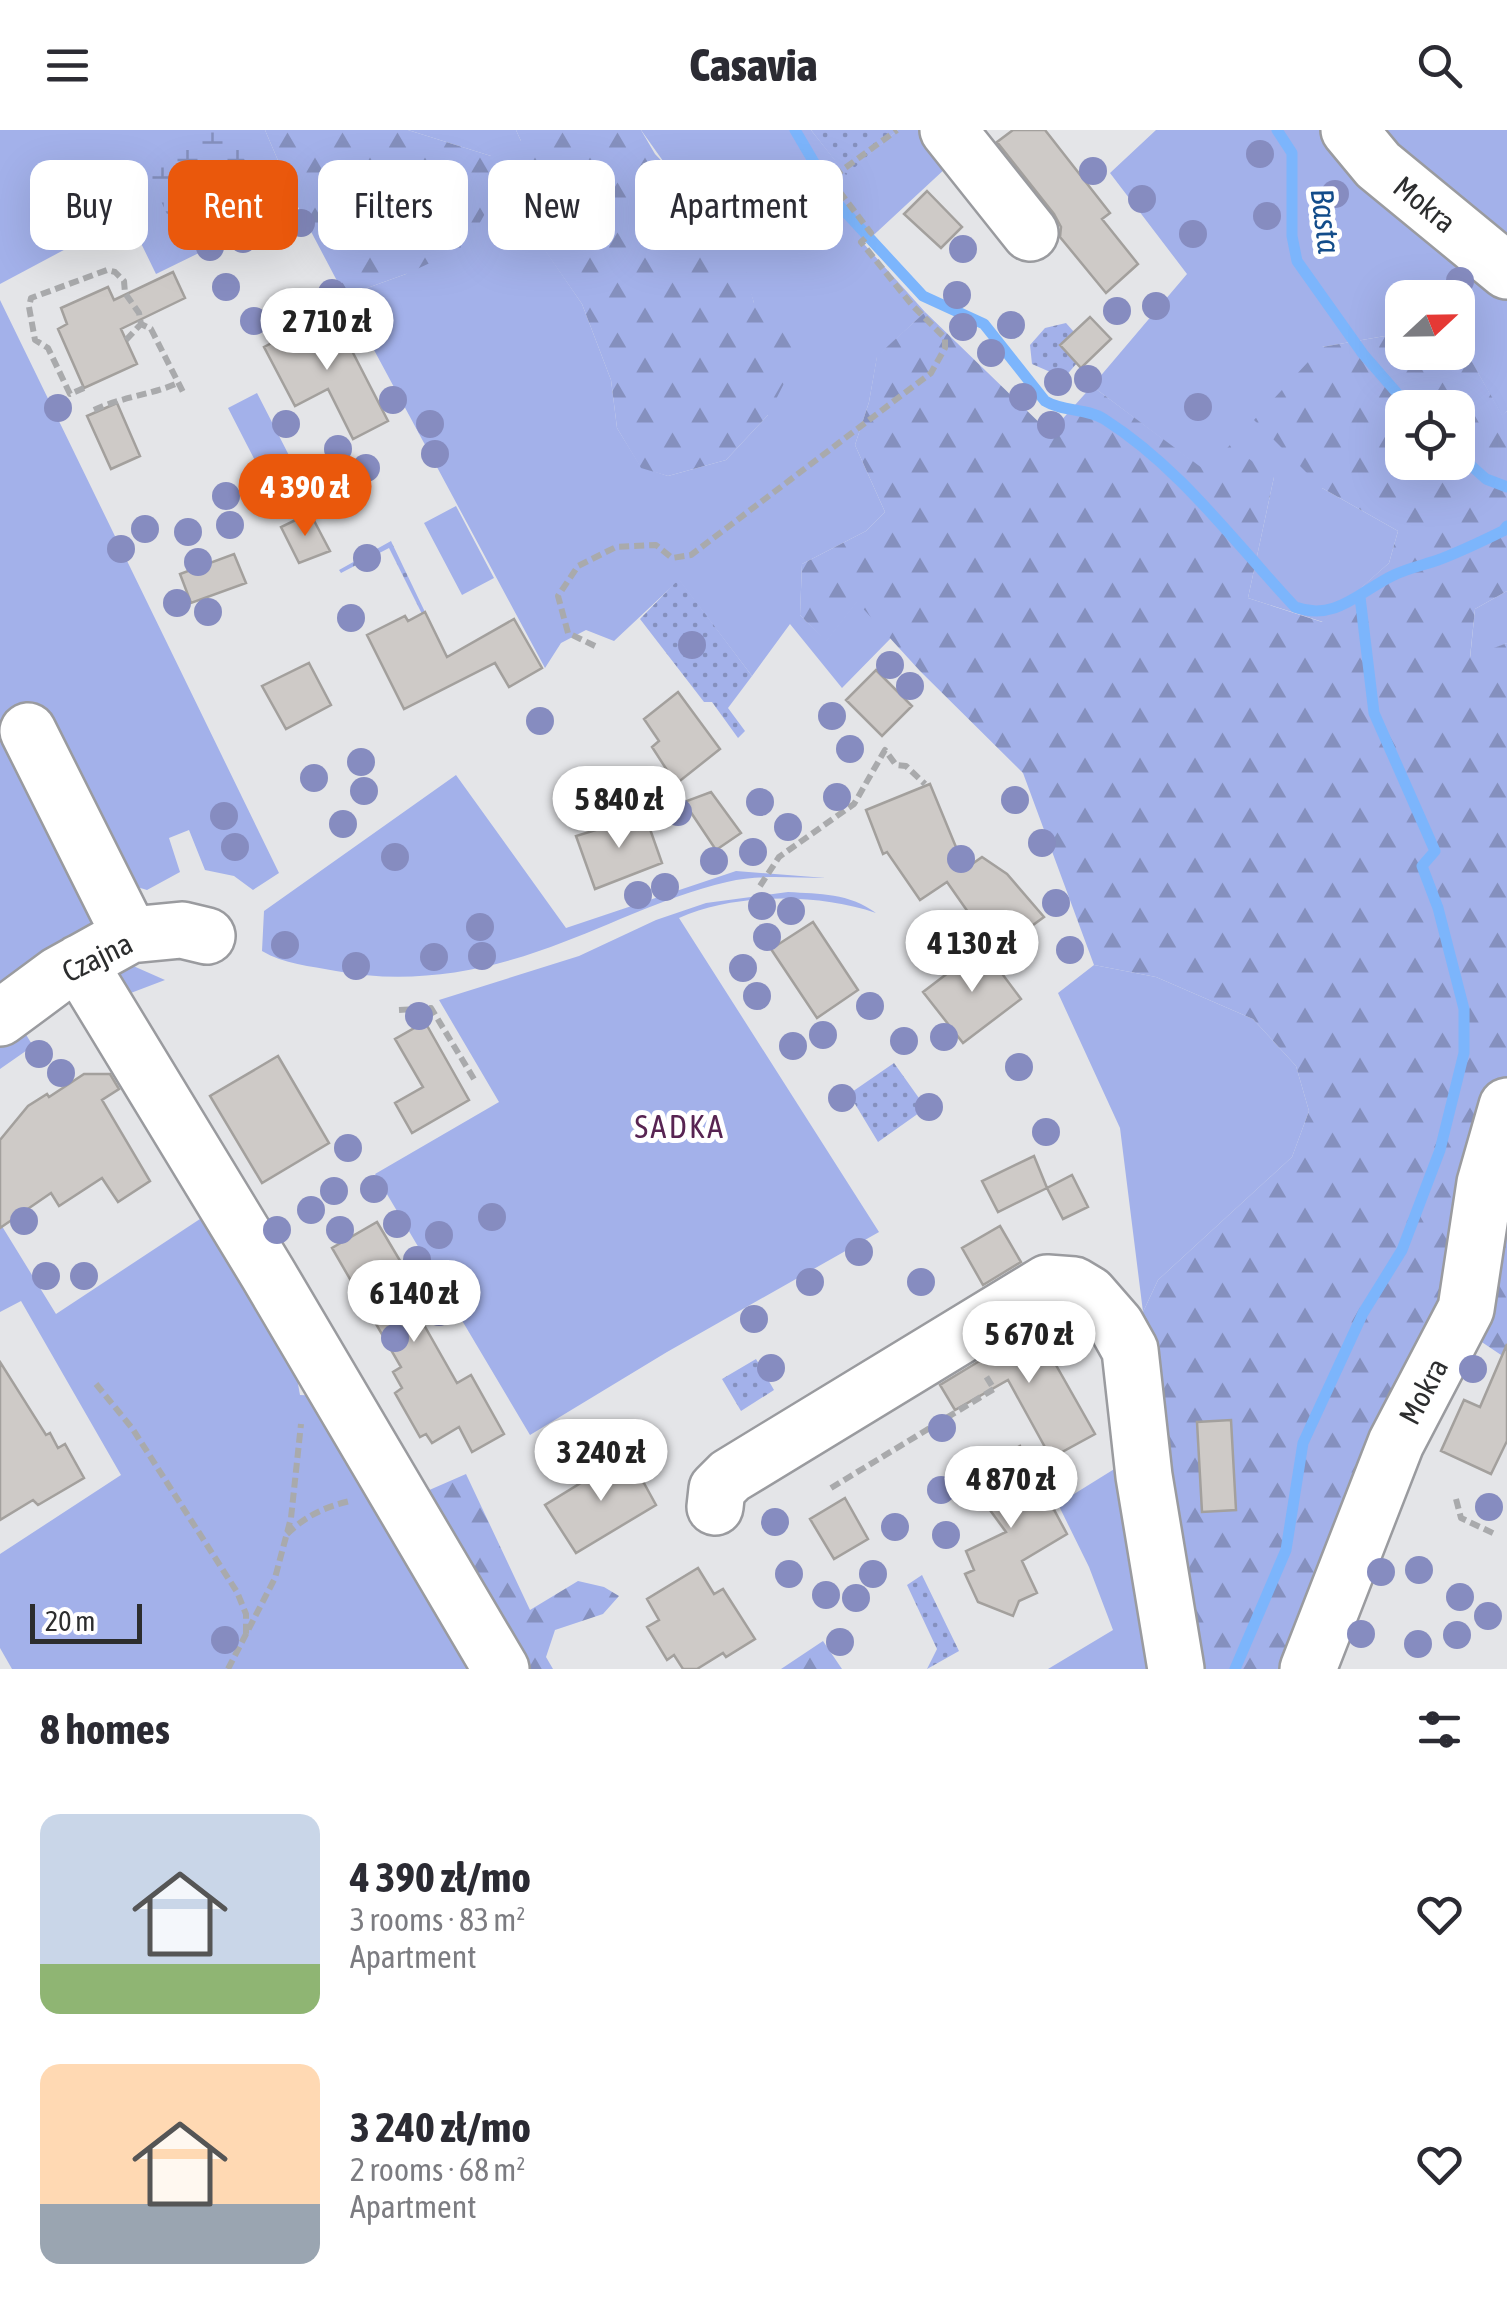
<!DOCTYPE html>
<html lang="en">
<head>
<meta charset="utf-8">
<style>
  :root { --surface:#fff; --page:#f2f2f3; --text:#2b2b33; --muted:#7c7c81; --accent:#ea580c }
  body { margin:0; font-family:"Asap Condensed",sans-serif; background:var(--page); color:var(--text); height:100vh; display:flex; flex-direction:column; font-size:38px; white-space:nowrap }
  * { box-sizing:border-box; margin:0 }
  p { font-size:32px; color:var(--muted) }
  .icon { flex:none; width:55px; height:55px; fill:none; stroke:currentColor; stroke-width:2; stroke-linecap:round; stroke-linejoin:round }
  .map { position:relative; height:1539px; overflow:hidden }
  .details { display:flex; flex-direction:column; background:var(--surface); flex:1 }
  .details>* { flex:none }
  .top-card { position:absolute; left:30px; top:30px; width:1000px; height:90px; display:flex; gap:20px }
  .needle { width:65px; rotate:68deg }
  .tools { position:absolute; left:1385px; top:150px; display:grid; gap:20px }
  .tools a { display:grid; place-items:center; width:90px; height:90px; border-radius:20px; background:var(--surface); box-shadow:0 10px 40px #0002; font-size:50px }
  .scale { position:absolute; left:30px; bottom:25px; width:112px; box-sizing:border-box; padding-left:10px; border:5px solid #2c2d2e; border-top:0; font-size:28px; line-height:35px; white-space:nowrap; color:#2c2d2e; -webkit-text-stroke:8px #fff; paint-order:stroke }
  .price { position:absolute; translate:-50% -85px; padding:0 22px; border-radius:35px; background:#fff; color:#222; font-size:32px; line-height:65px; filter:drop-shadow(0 2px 5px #0008) }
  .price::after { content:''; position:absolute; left:50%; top:60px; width:30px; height:22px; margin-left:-15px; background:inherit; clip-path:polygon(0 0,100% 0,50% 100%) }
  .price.active { background:var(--accent); color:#fff }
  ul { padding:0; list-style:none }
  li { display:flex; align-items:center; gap:30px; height:250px; padding:0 40px }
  li span { display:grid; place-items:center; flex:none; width:280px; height:200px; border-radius:20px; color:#555 }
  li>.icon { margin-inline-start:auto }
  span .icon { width:120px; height:120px; fill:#fffc; stroke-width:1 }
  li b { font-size:42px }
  h2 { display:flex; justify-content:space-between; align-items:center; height:120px; padding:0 40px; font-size:42px }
  .tag { padding:0 35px; border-radius:20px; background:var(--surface); box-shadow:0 10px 40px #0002; font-size:35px; line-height:90px }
  .tag.active { background:var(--accent); color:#fff }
  header { display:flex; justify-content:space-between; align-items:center; height:130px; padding:0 40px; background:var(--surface); font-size:45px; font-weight:800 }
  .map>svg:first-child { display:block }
</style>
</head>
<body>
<header><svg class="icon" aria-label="menu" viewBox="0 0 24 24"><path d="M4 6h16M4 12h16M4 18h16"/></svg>Casavia<svg class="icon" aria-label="search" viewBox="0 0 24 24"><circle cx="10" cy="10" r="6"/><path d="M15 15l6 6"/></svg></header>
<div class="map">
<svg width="1507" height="1539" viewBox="0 0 1507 1539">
  <defs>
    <pattern id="forest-firs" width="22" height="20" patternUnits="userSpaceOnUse" patternTransform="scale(2.5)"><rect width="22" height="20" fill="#a3b1ea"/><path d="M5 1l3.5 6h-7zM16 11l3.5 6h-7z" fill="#8590be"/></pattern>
    <pattern id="wetland-marsh" width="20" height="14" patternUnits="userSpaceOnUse" patternTransform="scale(2.5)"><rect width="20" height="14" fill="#a3b1ea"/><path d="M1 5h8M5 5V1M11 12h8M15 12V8" fill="none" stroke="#8590be"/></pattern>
    <pattern id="park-dots" width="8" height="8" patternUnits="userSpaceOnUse" patternTransform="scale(2.5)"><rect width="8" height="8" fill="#a3b1ea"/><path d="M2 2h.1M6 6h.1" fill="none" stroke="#8590be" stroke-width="1.8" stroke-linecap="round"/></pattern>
  </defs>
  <rect width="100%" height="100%" fill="#e4e5e8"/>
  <path fill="#a3b1ea" d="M0 0H265L297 75 156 144 119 68 98 78 107 97 0 154Z
    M408 0H516L521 11 522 86 582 174 611 250 617 298 641 337 668 346 726 330 768 285 754 173 746 148 641 0H811L846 44 898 0H934L947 37 864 114 925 182 877 227 869 272 855 315 885 382 866 401 802 434 800 485 826 511 857 471 892 507 842 558 790 494 752 546 679 450 614 511 586 500 561 513 545 538 345 166 406 144 491 26Z
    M1156 0H1339L1507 159V281L1502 286 1458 207V168H1402V203L1322 217V358L1398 401 1389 433 1323 492 1248 468 1274 347 1206 342 1092 256 1187 144 1110 43Z
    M1364 0H1507V125Z
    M0 170 279 743 253 760 234 746 205 740 189 700 169 708 180 742 147 760 137 757 92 774 91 793 85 802 0 864Z
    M257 263 297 341 268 356 228 278Z
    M456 376 494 448 462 465 424 393Z
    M1507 461V513L1470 529 1475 479Z
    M456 645 566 798 736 741 826 748C793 748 759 744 727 752 661 767 602 800 539 821 474 844 404 854 336 841 310 836 284 834 262 821L264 781Z
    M788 762C820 764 849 763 876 783 817 763 736 763 679 788L879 1102 667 1222 530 1305 375 1044 499 972 439 870 579 826 656 790 706 773Z
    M131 835 165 850 115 869 116 836Z
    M1094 835 1156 847 1253 889 1296 936 1309 981 1292 1027 1158 1150 1143 1182 1120 998 1058 863Z
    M25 903 33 916 0 939V914Z
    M203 1087 289 1203 300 1265 325 1266 488 1539H12L0 1518V1424L121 1345 21 1171 0 1182V1093L56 1184Z
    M1161 1310 1197 1539H1048L1113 1500 1089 1437 1058 1374Z"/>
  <path fill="url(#forest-firs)" fill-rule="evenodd" d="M265 0H408L491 26 493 69 467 116 406 144 345 166 297 75Z
    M516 0H641L655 24 738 111 754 173 800 182 803 216 768 285 726 330 668 346 641 338 617 298 611 250 582 174 521 86V11Z
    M925 182 1050 303 1092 256 1206 341 1230 315 1274 347 1248 468 1322 492 1389 433 1398 401 1322 358 1254 290 1322 217 1402 203V222H1458V207L1502 285 1507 281V461L1475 479 1470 527 1507 513V1229L1449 1190 1298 1539H1197L1143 1182 1158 1150 1292 1027 1309 981 1296 936 1253 889 1156 847 1094 835 1023 643 920 541 857 472 826 512 800 485 802 434 866 401 885 382 855 315 869 272 877 226ZM1402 278H1458V332H1402Z
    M466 1344 530 1480 578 1451 604 1457 619 1466 603 1484 555 1500 546 1527 553 1539H514L411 1368Z
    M823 1511 842 1539H781Z"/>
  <path fill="url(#wetland-marsh)" d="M202 0H230L269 80 183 119 144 34Z"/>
  <path fill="url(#park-dots)" d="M811 0H898L846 45Z
    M1066 193 1074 202 1077 233 1064 248 1032 234 1030 215 1045 198Z
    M391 411 425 482 422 484 389 418 341 443 339 440Z
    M679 449 752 546 728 578 745 601 738 608 712 572H704L640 489Z
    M894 933 926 978 878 1012 849 964Z
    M756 1229 774 1260 741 1281 722 1249Z
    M922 1445 959 1521 927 1539 937 1519 907 1455Z"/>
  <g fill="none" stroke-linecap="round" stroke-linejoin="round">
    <path stroke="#7cb5fc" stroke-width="11" d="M795 0 839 75 923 166 984 194 1045 271C1063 282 1087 278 1104 289 1181 338 1233 411 1295 477 1336 492 1360 461 1394 445 1408 438 1424 435 1438 430 1460 422 1482 411 1503 401L1507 396
      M1277 0 1292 23V106L1297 131 1363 224 1410 278
      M1458 324 1486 349 1507 357
      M1235 1539 1286 1420 1303 1313 1363 1183 1402 1120 1440 1020 1464 923V879L1438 778 1422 736 1435 721 1374 583 1360 467"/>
  </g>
  <path fill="#cecac7" stroke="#a3a09d" stroke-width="2.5" d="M1013 0H1045L1110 83 1102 89 1138 134 1106 163 1060 107 1061 97 1054 84 997 12Z
    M927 61 962 97 941 118 904 84Z
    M173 142 185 168 121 199 137 234 84 258 58 199 67 194 61 178 108 157 114 170Z
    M332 182 388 291 353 309 328 259 295 276 264 217Z
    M1090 187 1111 209 1081 238 1060 215Z
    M117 273 140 326 111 339 87 286Z
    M310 383 330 421 299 433 281 397Z
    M234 424 246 453 191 473 180 444Z
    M425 482 447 527 514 489 542 538 509 557 495 533 404 579 367 505 405 486 408 491Z
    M309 533 331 575 286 599 262 556Z
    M876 540 912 576 882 606 846 570Z
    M678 562 720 619 676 654 652 617 659 611 644 589Z
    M930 654 965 739 982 727 1007 744 1044 787 996 822 947 752 920 770 887 722 883 724 866 680Z
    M711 662 741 703 716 720 684 672Z
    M645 685 662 733 595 759 576 706Z
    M813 792 858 860 817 888 771 819Z
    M982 817 1021 869 963 913 923 862Z
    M425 892 469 970 412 1003 395 973 423 957 395 909Z
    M278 926 329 1013 262 1053 210 966Z
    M84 944H110L119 959 102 970 150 1051 118 1072 102 1048 59 1076 51 1063 0 1098V1010L28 976 47 964 49 967Z
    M1034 1026 1047 1058 998 1082 982 1051Z
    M1072 1045 1088 1077 1063 1089 1047 1058Z
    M377 1092 421 1166 411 1172 457 1253 471 1245 504 1304 472 1322 459 1297 432 1313 426 1304 420 1307 395 1263 402 1258 393 1242 401 1237 332 1118Z
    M1000 1096 1021 1132 983 1155 962 1118Z
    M1052 1187 1069 1219 1052 1228 1095 1304 1051 1328 1008 1250 955 1280 940 1255Z
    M1507 1214V1311L1491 1344 1441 1321 1464 1270 1480 1277Z
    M0 1232 46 1305 50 1303 58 1318 65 1314 84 1348 38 1375 33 1370 0 1390Z
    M1231 1290 1236 1380 1202 1382 1197 1292Z
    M1020 1316 1067 1404 1022 1431 1037 1463 1019 1471 1013 1486 978 1472 965 1444 974 1440 966 1421 1006 1402 965 1346Z
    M628 1324 656 1375 576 1423 545 1375Z
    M845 1368 868 1409 834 1429 810 1389Z
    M698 1438 714 1464 723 1459 755 1509 726 1527 723 1523 697 1539H683L674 1525 667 1530 647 1497 659 1490 647 1469Z"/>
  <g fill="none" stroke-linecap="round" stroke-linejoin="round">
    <defs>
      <path id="minor" d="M948 0 1030 103
        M1349 0 1378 35 1507 141
        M28 601 130 805
        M79 833 268 1144 501 1539
        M0 888 58 845 130 805 182 800 207 806
        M715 1377 717 1359 730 1346 1047 1153 1074 1155 1089 1164 1116 1195 1130 1220 1144 1346 1176 1539
        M1308 1539 1396 1313 1466 1179 1485 1053 1507 976"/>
    </defs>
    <use href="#minor" stroke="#9a9b9f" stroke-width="60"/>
    <path stroke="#a9aaac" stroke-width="6" stroke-dasharray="10 5" stroke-linecap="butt" d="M126 210 141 194
      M84 258 70 264 48 218 35 210 29 177 31 168 107 140 115 142 124 151 125 163 139 183 141 194 151 199 184 264
      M94 280C121 267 151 265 178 253
      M595 516 568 503 558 466 578 436 616 417 656 415 672 428 691 425 931 243 945 218V208L912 175 861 112 871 103 830 49 897 0
      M760 756 779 727 854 674 885 620 896 635 906 636 925 654
      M399 880 431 878 474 949
      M96 1254 132 1298 237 1462 246 1484V1504
      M831 1358 994 1259 984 1243
      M1456 1369 1461 1388 1497 1405
      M287 1404C306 1386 324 1377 350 1371
      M228 1539 275 1448 291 1388 301 1294"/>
    <use href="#minor" stroke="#fff" stroke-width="55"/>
  </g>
  <g fill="#868cc0">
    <circle cx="1260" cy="24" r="14"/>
    <circle cx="1093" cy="41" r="14"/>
    <circle cx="819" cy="50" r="14"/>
    <circle cx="1335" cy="64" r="14"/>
    <circle cx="1142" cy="69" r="14"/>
    <circle cx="1267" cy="86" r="14"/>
    <circle cx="301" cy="93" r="14"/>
    <circle cx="1193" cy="104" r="14"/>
    <circle cx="243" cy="109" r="14"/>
    <circle cx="210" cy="117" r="14"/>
    <circle cx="963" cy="119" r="14"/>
    <circle cx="1460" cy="151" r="14"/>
    <circle cx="226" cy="157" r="14"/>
    <circle cx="332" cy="163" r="14"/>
    <circle cx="957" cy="165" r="14"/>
    <circle cx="1156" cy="176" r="14"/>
    <circle cx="1117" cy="181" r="14"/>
    <circle cx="254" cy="191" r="14"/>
    <circle cx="1011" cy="195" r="14"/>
    <circle cx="963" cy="197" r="14"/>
    <circle cx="371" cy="200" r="14"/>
    <circle cx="991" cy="223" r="14"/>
    <circle cx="1088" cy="249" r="14"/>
    <circle cx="1058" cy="252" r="14"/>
    <circle cx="1023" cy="267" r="14"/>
    <circle cx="393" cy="270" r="14"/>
    <circle cx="1198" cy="277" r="14"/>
    <circle cx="58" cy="278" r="14"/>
    <circle cx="286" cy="294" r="14"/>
    <circle cx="430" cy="294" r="14"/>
    <circle cx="1051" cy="295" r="14"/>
    <circle cx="338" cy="319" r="14"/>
    <circle cx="435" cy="324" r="14"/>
    <circle cx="366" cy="338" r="14"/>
    <circle cx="327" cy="357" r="14"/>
    <circle cx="226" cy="366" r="14"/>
    <circle cx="230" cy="395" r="14"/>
    <circle cx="145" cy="399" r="14"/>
    <circle cx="188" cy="402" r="14"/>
    <circle cx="121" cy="419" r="14"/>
    <circle cx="367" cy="428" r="14"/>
    <circle cx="198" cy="432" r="14"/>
    <circle cx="177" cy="473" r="14"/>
    <circle cx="208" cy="482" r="14"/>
    <circle cx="351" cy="488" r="14"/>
    <circle cx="692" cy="515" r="14"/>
    <circle cx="890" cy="535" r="14"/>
    <circle cx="910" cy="556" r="14"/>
    <circle cx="832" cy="586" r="14"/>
    <circle cx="540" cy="591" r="14"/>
    <circle cx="850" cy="619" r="14"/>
    <circle cx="361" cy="632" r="14"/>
    <circle cx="314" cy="648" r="14"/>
    <circle cx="364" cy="661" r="14"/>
    <circle cx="837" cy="667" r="14"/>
    <circle cx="1015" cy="670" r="14"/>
    <circle cx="760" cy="672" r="14"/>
    <circle cx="678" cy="682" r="14"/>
    <circle cx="224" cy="686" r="14"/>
    <circle cx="343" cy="694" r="14"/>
    <circle cx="788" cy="697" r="14"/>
    <circle cx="1042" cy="713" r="14"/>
    <circle cx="235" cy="717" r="14"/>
    <circle cx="753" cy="722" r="14"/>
    <circle cx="395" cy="727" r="14"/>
    <circle cx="961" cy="729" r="14"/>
    <circle cx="714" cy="731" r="14"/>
    <circle cx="665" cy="757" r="14"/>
    <circle cx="638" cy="765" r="14"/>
    <circle cx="1056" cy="773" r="14"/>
    <circle cx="762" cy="776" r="14"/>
    <circle cx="791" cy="781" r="14"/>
    <circle cx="480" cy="797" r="14"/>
    <circle cx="767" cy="807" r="14"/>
    <circle cx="285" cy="815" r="14"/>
    <circle cx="1070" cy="820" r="14"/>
    <circle cx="482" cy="826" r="14"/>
    <circle cx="434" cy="827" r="14"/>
    <circle cx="356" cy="836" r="14"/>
    <circle cx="743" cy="838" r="14"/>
    <circle cx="757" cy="866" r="14"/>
    <circle cx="870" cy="876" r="14"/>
    <circle cx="419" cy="886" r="14"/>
    <circle cx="823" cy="905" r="14"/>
    <circle cx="944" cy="907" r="14"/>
    <circle cx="904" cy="911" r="14"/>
    <circle cx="793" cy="916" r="14"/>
    <circle cx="39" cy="924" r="14"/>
    <circle cx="1019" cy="937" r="14"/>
    <circle cx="61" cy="943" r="14"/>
    <circle cx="842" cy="968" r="14"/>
    <circle cx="929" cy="977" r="14"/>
    <circle cx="1046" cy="1002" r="14"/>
    <circle cx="348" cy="1018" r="14"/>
    <circle cx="374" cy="1059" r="14"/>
    <circle cx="334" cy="1061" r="14"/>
    <circle cx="311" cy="1080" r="14"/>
    <circle cx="492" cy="1087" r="14"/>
    <circle cx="24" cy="1091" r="14"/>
    <circle cx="397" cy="1094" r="14"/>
    <circle cx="277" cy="1100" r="14"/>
    <circle cx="340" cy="1100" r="14"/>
    <circle cx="439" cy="1105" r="14"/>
    <circle cx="859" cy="1122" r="14"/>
    <circle cx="417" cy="1130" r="14"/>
    <circle cx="46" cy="1146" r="14"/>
    <circle cx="84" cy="1146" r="14"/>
    <circle cx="810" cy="1152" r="14"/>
    <circle cx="921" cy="1152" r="14"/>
    <circle cx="439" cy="1182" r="14"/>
    <circle cx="754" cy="1189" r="14"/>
    <circle cx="395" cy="1208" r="14"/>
    <circle cx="771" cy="1238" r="14"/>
    <circle cx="1473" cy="1239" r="14"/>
    <circle cx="942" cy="1298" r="14"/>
    <circle cx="941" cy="1360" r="14"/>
    <circle cx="1489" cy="1377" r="14"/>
    <circle cx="775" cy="1392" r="14"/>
    <circle cx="895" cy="1397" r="14"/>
    <circle cx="946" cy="1405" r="14"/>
    <circle cx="1419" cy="1440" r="14"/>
    <circle cx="1381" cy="1442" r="14"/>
    <circle cx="789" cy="1444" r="14"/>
    <circle cx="873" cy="1444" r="14"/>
    <circle cx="826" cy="1465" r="14"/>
    <circle cx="1460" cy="1467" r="14"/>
    <circle cx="856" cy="1468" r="14"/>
    <circle cx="1488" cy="1486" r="14"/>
    <circle cx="1361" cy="1504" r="14"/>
    <circle cx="1457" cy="1505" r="14"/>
    <circle cx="225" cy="1510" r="14"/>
    <circle cx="840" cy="1512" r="14"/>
    <circle cx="1418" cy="1514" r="14"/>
  </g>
  <g text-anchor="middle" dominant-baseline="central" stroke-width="10" stroke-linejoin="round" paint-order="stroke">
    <g font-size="30" fill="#2c2d2e" stroke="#fff">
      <text transform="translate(1425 74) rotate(39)">Mokra</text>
      <text transform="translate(97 827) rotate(-26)">Czajna</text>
      <text transform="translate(1423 1261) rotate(-62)">Mokra</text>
    </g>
    <g font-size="32" font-style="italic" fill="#124c8a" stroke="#fff">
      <text transform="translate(1326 91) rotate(83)">Basta</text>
    </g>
    <g font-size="32" letter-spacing="2.5" fill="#582452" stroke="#fff">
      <text x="680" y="996">SADKA</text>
    </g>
  </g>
</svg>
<div class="tools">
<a><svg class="needle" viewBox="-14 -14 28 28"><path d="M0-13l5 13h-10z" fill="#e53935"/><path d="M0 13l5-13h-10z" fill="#7c7c81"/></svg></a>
<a><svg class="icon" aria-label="locate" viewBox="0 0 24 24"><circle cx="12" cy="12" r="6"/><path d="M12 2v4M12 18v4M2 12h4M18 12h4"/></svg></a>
</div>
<div class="scale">20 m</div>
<b class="price" style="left:327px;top:243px">2 710 zł</b>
<b class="price active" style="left:305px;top:409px">4 390 zł</b>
<b class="price" style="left:619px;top:721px">5 840 zł</b>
<b class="price" style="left:972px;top:865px">4 130 zł</b>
<b class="price" style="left:414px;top:1215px">6 140 zł</b>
<b class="price" style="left:1029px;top:1256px">5 670 zł</b>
<b class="price" style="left:601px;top:1374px">3 240 zł</b>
<b class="price" style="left:1011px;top:1401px">4 870 zł</b>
<div class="top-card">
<a class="tag">Buy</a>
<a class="tag active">Rent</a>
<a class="tag">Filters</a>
<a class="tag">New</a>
<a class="tag">Apartment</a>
</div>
</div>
<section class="details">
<h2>8 homes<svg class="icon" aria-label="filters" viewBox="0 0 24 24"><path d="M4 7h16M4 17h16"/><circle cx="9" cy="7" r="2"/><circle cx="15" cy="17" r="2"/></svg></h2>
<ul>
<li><span style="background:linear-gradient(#c9d6e8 75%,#8fb573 0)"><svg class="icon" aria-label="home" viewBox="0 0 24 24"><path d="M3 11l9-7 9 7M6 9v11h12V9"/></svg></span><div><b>4 390 zł/mo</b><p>3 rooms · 83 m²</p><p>Apartment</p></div><svg class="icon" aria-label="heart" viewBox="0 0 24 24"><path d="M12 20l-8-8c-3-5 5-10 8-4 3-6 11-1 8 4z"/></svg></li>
<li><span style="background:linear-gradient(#ffd9b3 70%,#9aa5b1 0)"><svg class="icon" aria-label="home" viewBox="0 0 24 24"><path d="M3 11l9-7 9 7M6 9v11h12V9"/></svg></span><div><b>3 240 zł/mo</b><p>2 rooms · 68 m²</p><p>Apartment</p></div><svg class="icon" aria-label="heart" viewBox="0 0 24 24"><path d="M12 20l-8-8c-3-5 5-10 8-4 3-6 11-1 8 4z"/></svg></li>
</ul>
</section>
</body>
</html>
